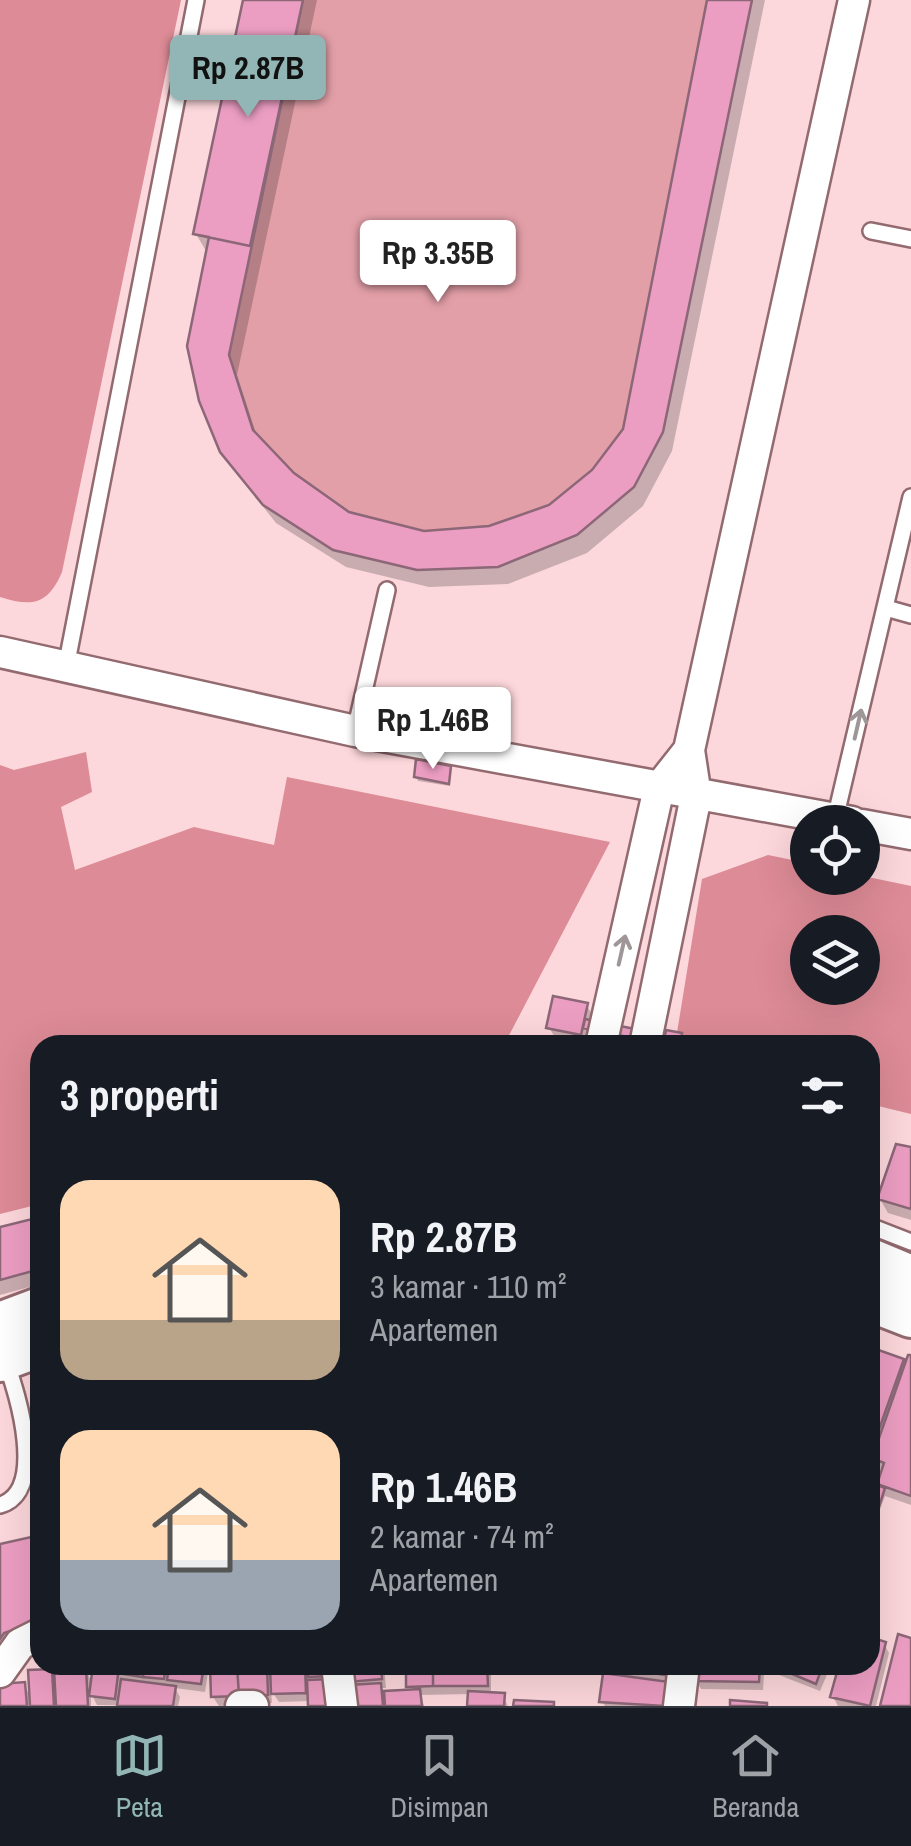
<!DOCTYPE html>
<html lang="id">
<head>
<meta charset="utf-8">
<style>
  :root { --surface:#171b24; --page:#242831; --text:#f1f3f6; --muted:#9ea1a6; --line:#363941; --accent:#92b6b6 }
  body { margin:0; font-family:"Archivo Narrow",sans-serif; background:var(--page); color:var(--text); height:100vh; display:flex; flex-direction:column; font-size:38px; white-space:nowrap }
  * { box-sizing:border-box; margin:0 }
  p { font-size:32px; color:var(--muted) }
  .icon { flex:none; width:55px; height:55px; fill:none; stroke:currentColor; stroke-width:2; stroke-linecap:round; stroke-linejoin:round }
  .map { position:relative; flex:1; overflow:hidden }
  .sheet { position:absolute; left:30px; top:1035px; width:850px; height:640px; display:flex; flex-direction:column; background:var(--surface); border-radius:30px; box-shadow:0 10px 40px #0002 }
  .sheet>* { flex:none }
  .fabs { position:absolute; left:790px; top:805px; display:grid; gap:20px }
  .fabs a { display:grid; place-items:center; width:90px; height:90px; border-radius:50%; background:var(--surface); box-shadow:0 10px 40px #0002; font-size:50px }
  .price { position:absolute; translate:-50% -85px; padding:0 22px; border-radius:10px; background:#fff; color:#222; font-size:32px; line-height:65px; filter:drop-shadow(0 2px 5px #0008) }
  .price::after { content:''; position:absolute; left:50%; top:60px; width:30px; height:22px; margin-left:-15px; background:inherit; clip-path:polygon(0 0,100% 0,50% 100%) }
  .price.current { background:var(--accent); color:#111 }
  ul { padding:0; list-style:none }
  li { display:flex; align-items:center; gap:30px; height:250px; padding:0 30px }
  li span { display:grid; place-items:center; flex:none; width:280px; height:200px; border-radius:30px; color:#555 }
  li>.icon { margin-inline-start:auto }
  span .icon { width:120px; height:120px; fill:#fffc; stroke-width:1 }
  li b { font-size:42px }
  h2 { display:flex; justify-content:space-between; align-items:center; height:120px; padding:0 30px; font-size:42px }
  .menu { display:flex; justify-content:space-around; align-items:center; height:140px; border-top:2px solid var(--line); background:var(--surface); font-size:28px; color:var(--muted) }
  .menu a { display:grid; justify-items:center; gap:5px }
  .menu .current { color:var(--accent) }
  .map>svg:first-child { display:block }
</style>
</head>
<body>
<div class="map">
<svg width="911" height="1706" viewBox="0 0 911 1706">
  <rect width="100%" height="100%" fill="#fcd7db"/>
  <path fill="#e39fa8" d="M243 0H752L663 432 634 487 577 535 498 567 417 570 333 550 220 452 209 238 193 234Z"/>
  <path fill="#dd8b96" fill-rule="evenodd" d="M0 0H181L62 572C48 605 32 607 0 597Z
    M86 752 92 792 61 807 75 870 194 827 274 845 287 777 610 842 504 1045H40V1204L0 1214V765L14 770Z
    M768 855 807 863 808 878 863 876 911 886V1114L870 1104V1045H675L702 879ZM808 932H862V988H808Z"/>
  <path fill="#0003" d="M246 0H317L237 375 258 439 293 475 348 514 423 534 489 528 550 507 594 471 625 430 709 0H765L672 451 643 506 587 553 508 584 429 587 346 567 276 523 234 470 222 451 206 251 196 234Z
    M449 768 450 786 418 781 416 777Z
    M587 1006 592 1014 590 1022 667 1038 681 1036 682 1045H643L588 1031 586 1043 554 1036 549 1027Z
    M870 1120 880 1133 870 1155Z
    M911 1150V1220L888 1213 880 1199Z
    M40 1219V1284L0 1295V1230Z
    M870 1350 903 1361 906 1368 911 1358V1505L885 1496 879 1512 870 1508V1485L883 1490 880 1484 883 1473 874 1458 878 1448 870 1446Z
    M870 1526 878 1539 872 1587 870 1586Z
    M40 1538V1642L0 1672V1546Z
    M870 1640 884 1644 889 1653 876 1706H838L833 1697 842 1665H870Z
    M93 1665H209L205 1692 175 1688 180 1697 178 1706 97 1705 91 1693V1706H0L24 1685 32 1699 31 1673 85 1669 93 1684Z
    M212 1665H332L310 1706V1701L279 1702 271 1690 272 1703 219 1706 213 1697Z
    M349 1665H384L386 1688H381L385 1694 412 1692 408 1665H491V1695L503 1696 508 1706H469L470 1694 421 1695 424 1706H353Z
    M602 1665H673L670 1706H605L602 1701 609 1676Z
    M759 1665 764 1674 763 1690 701 1689 696 1680Z
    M774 1665H826L829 1670 820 1691 779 1675Z"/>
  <path fill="#ec9ec2" stroke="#8c6778" stroke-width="2.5" d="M243 0H303L229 355 253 430 294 473 349 512 424 531 489 526 549 505 592 470 623 429 707 0H752L663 432 634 487 577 535 498 567 417 570 333 550 263 505 220 452 199 401 187 346 209 237 193 234Z
    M243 0H303L250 246 193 234Z
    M416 759 451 766 449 784 414 777Z
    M553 996 588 1003 581 1035 546 1028Z
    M585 1019 665 1035 663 1044 583 1028Z
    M666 1030 682 1033 680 1045H663Z
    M896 1144 911 1147V1209L877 1199Z
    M40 1217V1269L0 1280V1227Z
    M870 1347 904 1359 876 1438 870 1436Z
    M908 1355H911V1496L877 1484 884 1463 872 1458Z
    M870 1482 885 1488 878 1510 870 1507Z
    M40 1535V1621L4 1633 0 1639V1544Z
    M898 1634 911 1638V1706H880Z
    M870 1637 886 1642 870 1706 830 1697 839 1665H870Z
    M93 1665 119 1667 115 1699 89 1696Z
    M124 1665H144L143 1677 123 1674Z
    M144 1665H166L164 1679 143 1677Z
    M169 1665H204L201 1684 167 1680Z
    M210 1665H237L239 1696 211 1697Z
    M237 1665H267L268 1695 239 1696Z
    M270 1665H305L306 1693 271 1694Z
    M308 1665H329L330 1676 308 1677Z
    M347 1665H381L382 1679 348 1682Z
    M406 1665H433V1686L406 1687Z
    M433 1665H487L488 1686H433Z
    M610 1665H667L665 1675Z
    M694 1665H760L759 1682 693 1681Z
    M771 1665H823L816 1684Z
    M86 1667 88 1706H56L54 1669Z
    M52 1669 54 1706H30L28 1670Z
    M603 1673 669 1682 665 1706 599 1702Z
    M121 1679 176 1686 173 1706H117Z
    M331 1679 332 1706H308L307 1680Z
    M25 1682 27 1706H0V1684Z
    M381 1683 383 1706H350L349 1685Z
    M420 1689 422 1706H385L384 1691Z
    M468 1691 505 1693 504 1706H467Z
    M514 1700 554 1702V1706H513Z
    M730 1700 767 1703V1706H730Z"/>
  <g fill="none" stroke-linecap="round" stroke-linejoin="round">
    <defs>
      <path id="lane" d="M871 231 911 239
        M886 608 911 615
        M66 667 196 0
        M355 731 387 590
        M835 819 911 497
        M870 1226 911 1242
        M0 1505C47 1492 18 1394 6 1363"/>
      <path id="street" d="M0 652 355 731 852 822
        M689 750 854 0
        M862 825 911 834
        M601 1045 659 788 689 750 696 796 645 1045
        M337 1665 342 1706
        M0 1672 20 1644 40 1634
        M241 1706H253
        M679 1706 684 1665"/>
      <path id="secondary" d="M870 1260 911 1277
        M870 1300 911 1316
        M0 1324 40 1309
        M0 1360 40 1345"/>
    </defs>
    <use href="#lane" stroke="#926a6f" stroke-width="20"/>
    <use href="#street" stroke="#926a6f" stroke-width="35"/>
    <use href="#secondary" stroke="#926a6f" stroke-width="48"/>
    <use href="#lane" stroke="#fff" stroke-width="15"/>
    <use href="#street" stroke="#fff" stroke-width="30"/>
    <use href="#secondary" stroke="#fff" stroke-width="42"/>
  </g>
  <defs><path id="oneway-shaft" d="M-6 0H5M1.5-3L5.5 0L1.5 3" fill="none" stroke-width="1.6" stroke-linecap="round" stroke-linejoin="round" transform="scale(2.5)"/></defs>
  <g stroke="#9f9698">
    <use href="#oneway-shaft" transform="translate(858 724) rotate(-77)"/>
    <use href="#oneway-shaft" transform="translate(622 950) rotate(-77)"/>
  </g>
</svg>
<div class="fabs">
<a><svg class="icon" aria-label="locate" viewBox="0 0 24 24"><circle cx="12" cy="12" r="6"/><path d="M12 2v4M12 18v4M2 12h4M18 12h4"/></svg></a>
<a><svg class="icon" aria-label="layers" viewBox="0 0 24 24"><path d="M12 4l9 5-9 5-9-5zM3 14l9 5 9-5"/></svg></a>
</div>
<b class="price current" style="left:248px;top:120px">Rp 2.87B</b>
<b class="price" style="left:438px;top:305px">Rp 3.35B</b>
<b class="price" style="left:433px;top:772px">Rp 1.46B</b>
<section class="sheet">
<h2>3 properti<svg class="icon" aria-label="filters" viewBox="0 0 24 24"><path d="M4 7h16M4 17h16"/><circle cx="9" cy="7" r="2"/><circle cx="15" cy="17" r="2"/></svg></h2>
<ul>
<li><span style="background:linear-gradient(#ffd9b3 70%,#b9a48a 0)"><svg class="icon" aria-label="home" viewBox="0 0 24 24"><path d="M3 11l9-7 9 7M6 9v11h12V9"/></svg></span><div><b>Rp 2.87B</b><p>3 kamar · 110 m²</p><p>Apartemen</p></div></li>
<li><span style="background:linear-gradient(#ffd9b3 65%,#9aa5b1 0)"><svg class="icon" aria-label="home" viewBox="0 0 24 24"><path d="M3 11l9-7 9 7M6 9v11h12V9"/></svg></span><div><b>Rp 1.46B</b><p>2 kamar · 74 m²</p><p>Apartemen</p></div></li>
</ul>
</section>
</div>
<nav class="menu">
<a class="current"><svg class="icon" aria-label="map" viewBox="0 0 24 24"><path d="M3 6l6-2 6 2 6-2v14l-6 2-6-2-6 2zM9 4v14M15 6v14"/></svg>Peta</a>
<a><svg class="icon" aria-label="saved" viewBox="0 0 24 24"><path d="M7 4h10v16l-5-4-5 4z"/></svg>Disimpan</a>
<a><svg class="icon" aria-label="home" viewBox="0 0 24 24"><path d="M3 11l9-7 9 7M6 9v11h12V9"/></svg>Beranda</a>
</nav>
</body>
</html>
